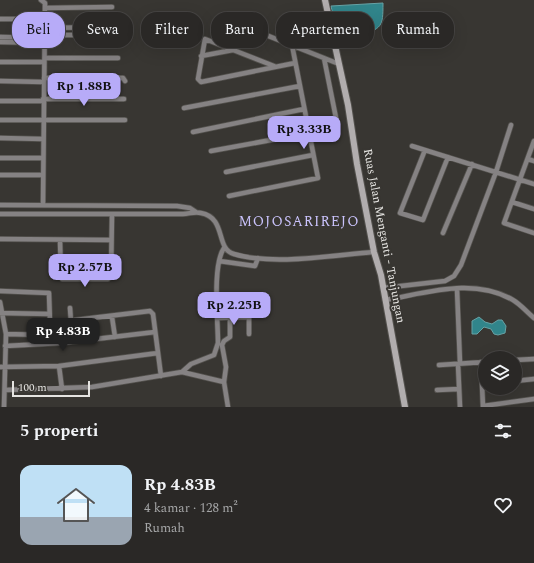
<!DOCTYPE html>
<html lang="id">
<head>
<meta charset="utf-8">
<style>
  :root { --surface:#2a2826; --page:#363432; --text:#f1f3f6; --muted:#a5a6a7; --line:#464443; --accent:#b7abf8 }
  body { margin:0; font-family:Spectral,serif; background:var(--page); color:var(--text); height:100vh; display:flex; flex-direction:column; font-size:15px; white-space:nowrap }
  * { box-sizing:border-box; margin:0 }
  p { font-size:13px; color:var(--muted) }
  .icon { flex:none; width:22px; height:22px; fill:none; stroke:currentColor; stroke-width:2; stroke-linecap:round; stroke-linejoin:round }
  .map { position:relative; height:407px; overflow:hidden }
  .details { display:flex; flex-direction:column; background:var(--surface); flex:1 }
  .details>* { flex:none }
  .guide { position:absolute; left:12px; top:12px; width:510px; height:36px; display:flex; gap:8px }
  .controls { position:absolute; left:478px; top:351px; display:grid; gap:8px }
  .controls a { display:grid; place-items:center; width:44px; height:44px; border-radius:50%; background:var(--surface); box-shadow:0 4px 16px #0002,0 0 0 1px var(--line); font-size:20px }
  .scale { position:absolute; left:12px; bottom:10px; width:78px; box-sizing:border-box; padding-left:4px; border:2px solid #e5e4e1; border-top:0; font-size:11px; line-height:14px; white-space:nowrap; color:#e5e4e1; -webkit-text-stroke:3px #383632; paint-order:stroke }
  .price { position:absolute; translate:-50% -34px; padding:0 9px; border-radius:8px; background:var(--accent); color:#111; font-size:13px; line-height:26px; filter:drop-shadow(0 1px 2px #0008) }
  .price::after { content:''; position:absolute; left:50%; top:24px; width:12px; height:9px; margin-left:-6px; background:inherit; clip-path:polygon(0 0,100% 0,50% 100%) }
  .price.active { background:#222; color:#fff }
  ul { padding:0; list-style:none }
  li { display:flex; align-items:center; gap:12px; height:100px; padding:0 20px }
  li+li { border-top:1px solid var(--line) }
  li span { display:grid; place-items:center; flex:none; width:112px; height:80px; border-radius:12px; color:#555 }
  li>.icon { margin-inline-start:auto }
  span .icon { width:48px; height:48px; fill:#fffc; stroke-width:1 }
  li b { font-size:17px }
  h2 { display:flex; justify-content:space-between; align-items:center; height:48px; padding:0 20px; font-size:17px }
  .tag { padding:0 14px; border-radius:16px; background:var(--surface); box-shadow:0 4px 16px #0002,0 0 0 1px var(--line); font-size:14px; line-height:36px }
  .tag.active { background:var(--accent); color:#111 }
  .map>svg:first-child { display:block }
</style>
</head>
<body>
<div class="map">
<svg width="534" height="407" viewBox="0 0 534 407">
  <rect width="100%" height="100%" fill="#383632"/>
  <path fill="#31858b" stroke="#67a2a5" d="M383 3C383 28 382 27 359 37L351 23 334 19 331 6Z
    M479 317 485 322 492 324 498 320H502L506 326 505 333 498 335 494 334 491 329 484 327 477 334H472V321Z"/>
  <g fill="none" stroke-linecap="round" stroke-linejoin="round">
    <defs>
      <path id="minor" d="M41 0 45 3 43 205
        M45 8 112 7
        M223 18 339 64
        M0 19H44
        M44 28 110 27
        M44 35H86
        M0 37 44 38
        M0 42 44 43
        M201 56 233 50
        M45 58H118
        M324 58 337 123
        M0 62H44
        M274 66 205 39 198 79 201 82 295 63
        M44 78H123L125 81
        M0 81 44 82
        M43 99H124
        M0 101H43
        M184 108 300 86
        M0 120H125
        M193 132 304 109
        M0 138 43 139
        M534 141 504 223 534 233
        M412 146 534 184
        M425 150 400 213 423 220 448 157
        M211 151 309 133
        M0 158H43
        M528 159 534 161
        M226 172 313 155
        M0 175H42
        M229 196 318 178 292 45
        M512 202 534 209
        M0 205 177 206 190 208 196 212
        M0 214H183C189 214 195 211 201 213 227 218 215 249 234 254 273 266 334 255 374 252
        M443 233 472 164
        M0 239 111 240
        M60 240 61 277 62 279H108L111 277 112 214
        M60 260 111 258
        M219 261 255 266 258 258
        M383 288 445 281 454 276 461 265 496 172 511 125
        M457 289 460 363
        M0 291 49 293 50 323 150 311 153 314 161 376
        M385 300C427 293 473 277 513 300 520 304 527 312 534 318
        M0 302 6 334 4 407
        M70 308 71 322
        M0 313 49 314
        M112 317 115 337
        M218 318 249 317V334
        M6 334 44 335
        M5 346 62 343 155 332
        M515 360 534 359
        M481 362 483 407
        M458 364 460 407
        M439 365 485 362
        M59 366 62 389
        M0 367 59 366 158 353
        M182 372 224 382 228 407
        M515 381 534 379
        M224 382 226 367 222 345 224 341 230 337V317
        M5 390 92 387 182 372 191 364 214 355 218 343C218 321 212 265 224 248
        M437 390 459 389
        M483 406 534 399"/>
      <path id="secondary" d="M325 0 348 105 357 164 374 252 381 275 405 407"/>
    </defs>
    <use href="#minor" stroke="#54524e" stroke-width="6"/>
    <use href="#secondary" stroke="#54524e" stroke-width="8"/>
    <use href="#minor" stroke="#858283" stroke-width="4.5"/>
    <use href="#secondary" stroke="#b1adae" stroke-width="6"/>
  </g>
  <g text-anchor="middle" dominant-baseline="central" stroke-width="4" stroke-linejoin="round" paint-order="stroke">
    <g font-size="12" fill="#e5e4e1" stroke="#383632">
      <text transform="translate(384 236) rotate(79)">Ruas Jalan Menganti - Tanjungan</text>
    </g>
    <g font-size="14" letter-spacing="1" fill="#cac3fc" stroke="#383632">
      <text x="299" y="221">MOJOSARIREJO</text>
    </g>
  </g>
</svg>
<div class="controls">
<a><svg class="icon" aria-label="layers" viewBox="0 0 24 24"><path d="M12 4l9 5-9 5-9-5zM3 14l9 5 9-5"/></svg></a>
</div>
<div class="scale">100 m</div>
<b class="price" style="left:84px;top:107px">Rp 1.88B</b>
<b class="price" style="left:304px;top:150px">Rp 3.33B</b>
<b class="price" style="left:85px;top:288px">Rp 2.57B</b>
<b class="price" style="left:234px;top:326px">Rp 2.25B</b>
<b class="price active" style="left:63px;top:352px">Rp 4.83B</b>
<div class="guide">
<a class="tag active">Beli</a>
<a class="tag">Sewa</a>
<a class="tag">Filter</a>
<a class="tag">Baru</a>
<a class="tag">Apartemen</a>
<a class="tag">Rumah</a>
</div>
</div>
<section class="details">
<h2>5 properti<svg class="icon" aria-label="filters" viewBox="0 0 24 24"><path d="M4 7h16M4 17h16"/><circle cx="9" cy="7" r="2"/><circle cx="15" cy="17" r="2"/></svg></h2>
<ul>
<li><span style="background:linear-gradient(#bfe0f5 65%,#9aa5b1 0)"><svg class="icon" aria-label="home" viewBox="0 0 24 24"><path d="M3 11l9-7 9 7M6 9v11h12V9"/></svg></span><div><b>Rp 4.83B</b><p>4 kamar · 128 m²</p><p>Rumah</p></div><svg class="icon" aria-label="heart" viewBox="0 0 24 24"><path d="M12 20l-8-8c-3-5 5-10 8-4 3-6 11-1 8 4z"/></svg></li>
</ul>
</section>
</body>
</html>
